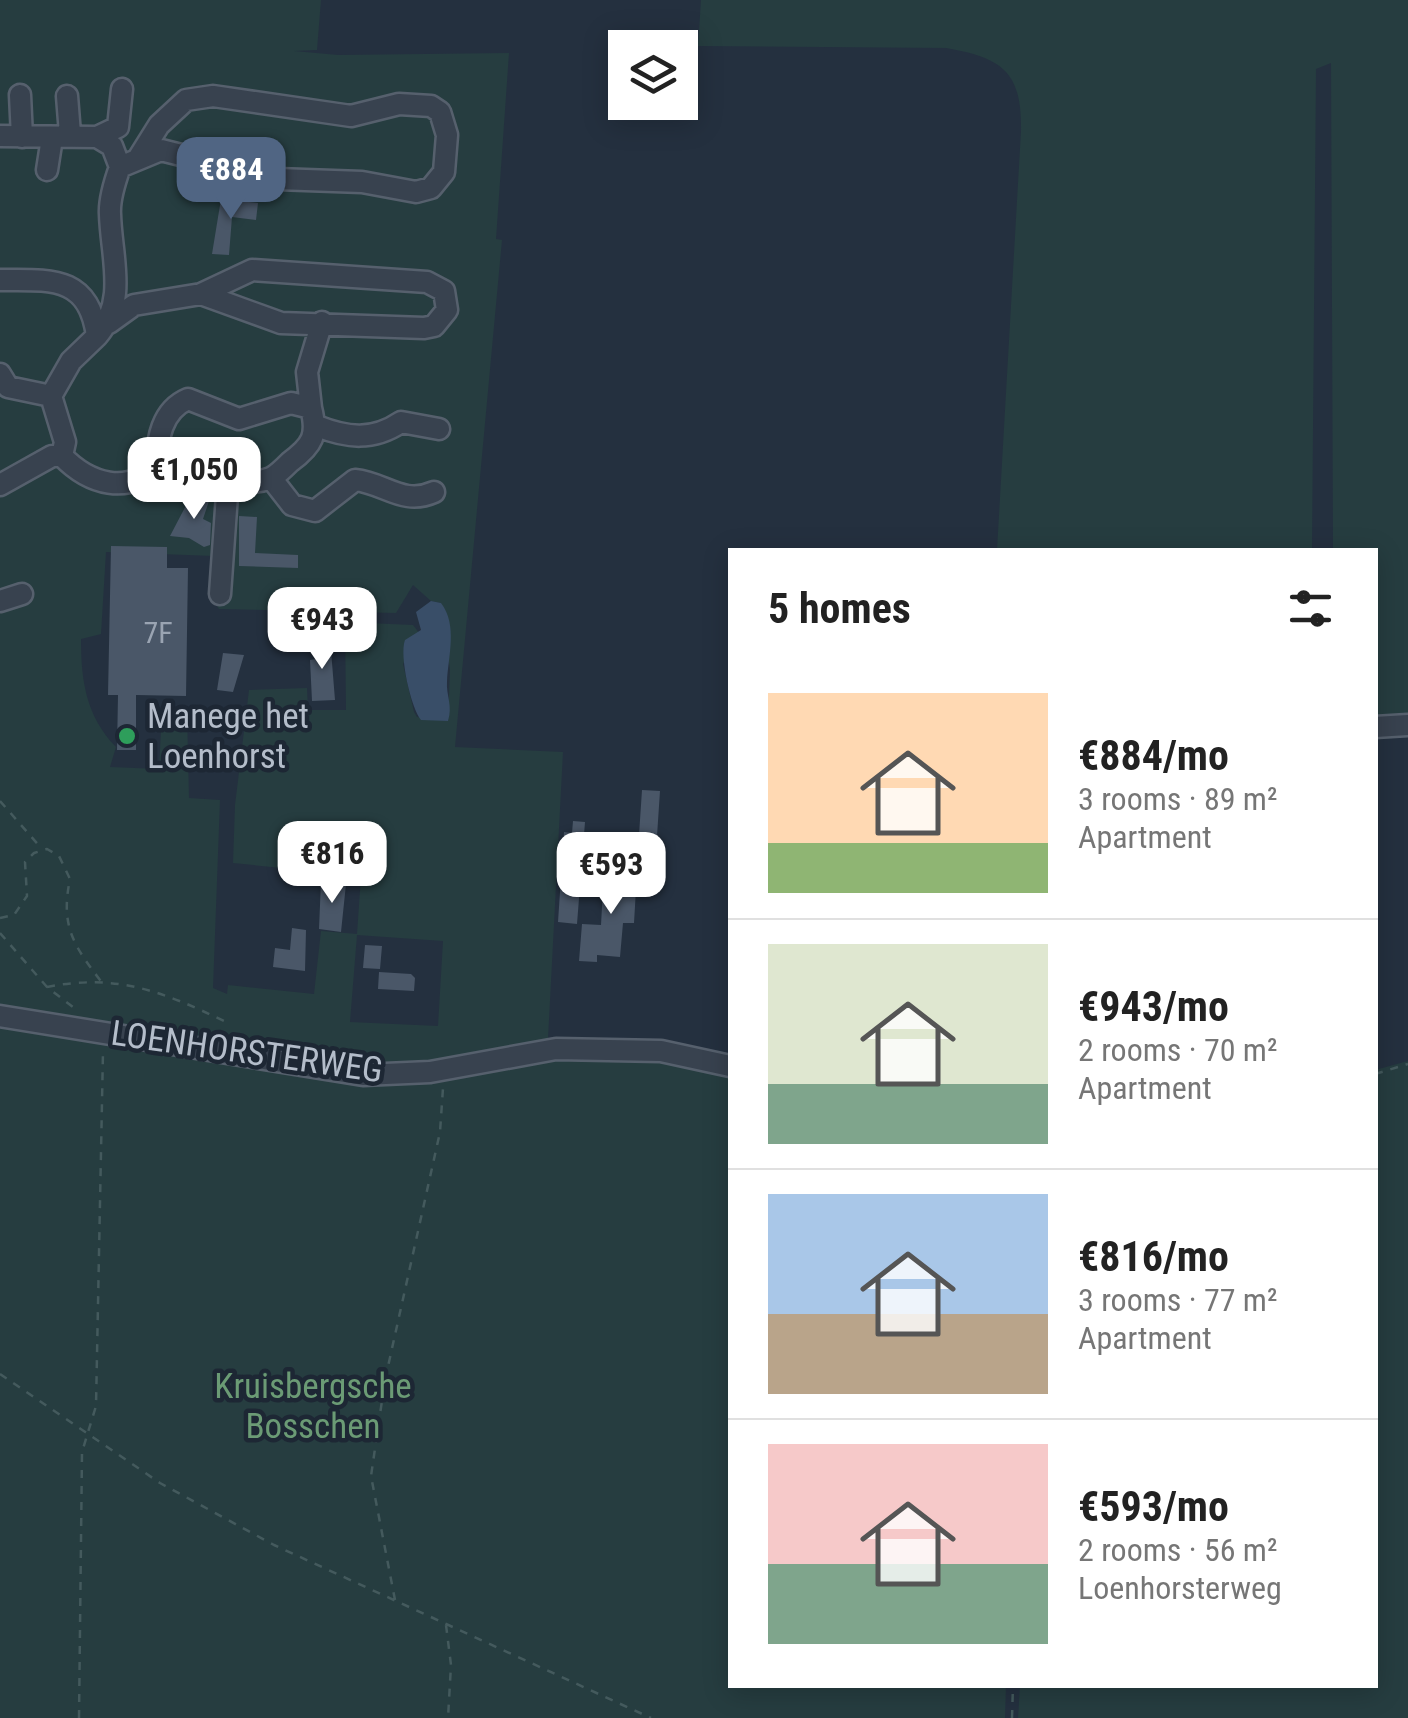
<!DOCTYPE html>
<html lang="en">
<head>
<meta charset="utf-8">
<style>
  :root { --surface:#fff; --page:#f2f2f2; --text:#222; --muted:#767676; --line:#e0e0e0; --accent:#506583 }
  body { margin:0; font-family:"Roboto Condensed",sans-serif; background:var(--page); color:var(--text); height:100vh; display:flex; flex-direction:column; font-size:38px; white-space:nowrap }
  * { box-sizing:border-box; margin:0 }
  p { font-size:32px; color:var(--muted) }
  .icon { flex:none; width:55px; height:55px; fill:none; stroke:currentColor; stroke-width:2; stroke-linecap:round; stroke-linejoin:round }
  .map { position:relative; flex:1; overflow:hidden }
  .drawer { position:absolute; left:728px; top:548px; width:650px; height:1140px; display:flex; flex-direction:column; background:var(--surface); border-radius:0px; box-shadow:0 5px 25px #0003 }
  .drawer>* { flex:none }
  .tools { position:absolute; left:608px; top:30px; display:grid; gap:20px }
  .tools a { display:grid; place-items:center; width:90px; height:90px; border-radius:0px; background:var(--surface); box-shadow:0 5px 25px #0003; font-size:50px }
  .price { position:absolute; translate:-50% -85px; padding:0 22px; border-radius:20px; background:#fff; color:#222; font-size:32px; line-height:65px; filter:drop-shadow(0 2px 5px #0008) }
  .price::after { content:''; position:absolute; left:50%; top:60px; width:30px; height:22px; margin-left:-15px; background:inherit; clip-path:polygon(0 0,100% 0,50% 100%) }
  .price.active { background:var(--accent); color:#fff }
  ul { padding:0; list-style:none }
  li { display:flex; align-items:center; gap:30px; height:250px; padding:0 40px }
  li+li { border-top:2px solid var(--line) }
  li span { display:grid; place-items:center; flex:none; width:280px; height:200px; border-radius:0px; color:#555 }
  li>.icon { margin-inline-start:auto }
  span .icon { width:120px; height:120px; fill:#fffc; stroke-width:1 }
  li b { font-size:42px }
  h2 { display:flex; justify-content:space-between; align-items:center; height:120px; padding:0 40px; font-size:42px }
  .map>svg:first-child { display:block }
</style>
</head>
<body>
<div class="map">
<svg width="1408" height="1718" viewBox="0 0 1408 1718">
  <rect width="100%" height="100%" fill="#24303f"/>
  <path fill="#263d40" fill-rule="evenodd" d="M0 0H321L317 50 294 51 338 55 509 53 496 239 502 240 455 747 563 752 548 1039 437 1061 666 1059 730 1074V1685H1006L1005 1718H0ZM106 552 214 556 211 597 219 609 396 613 413 585 431 601 441 603 450 670 448 721 417 717 414 712 403 664 420 634 413 625 345 622 346 710H308L307 688 249 690 235 805 233 863 361 876 357 934 321 931 314 994 228 985 227 994 213 988 220 800 189 798 187 712 162 711 159 769 110 767 116 747C86 716 81 681 81 639L101 634ZM357 935 443 941 438 1026 350 1022Z
    M701 0H1408V716L1375 720V550H1333L1331 63 1316 69 1312 550H997L1021 131C1022 71 1002 58 946 48L698 46Z
    M1408 1061V1718H1018L1020 1685H1375V1070Z"/>
  <path fill="#394e68" d="M431 601 441 603C458 625 448 657 447 682 446 695 453 706 448 721L421 720C411 708 399 655 405 640L421 630 416 612Z"/>
  <path fill="#4a5768" d="M221 199 258 203 256 220 232 217 229 255 212 254Z
    M192 494 209 501 203 519 211 523 210 545 204 547 189 538 170 536Z
    M239 516 257 517 255 553 298 555V568L239 566Z
    M111 546 167 547V568H188L186 696 136 695V750H117L118 695H108Z
    M299 611V634H287L286 612Z
    M330 638 335 700 312 701 310 660 316 659 315 639Z
    M223 653 244 655 233 692 217 690Z
    M642 790 660 791 657 836 639 835Z
    M573 821 585 822 577 924 558 922 564 832 572 833Z
    M604 870 637 872 634 923H623L620 957 597 955V962L579 961 582 924 601 925Z
    M321 881 346 884 341 932 319 929Z
    M292 928 306 930 305 971 273 967 275 948 290 950Z
    M365 945 382 946 380 969 363 968Z
    M379 972 411 974 415 978 414 991 378 989Z"/>
  <g fill="none" stroke-linecap="round" stroke-linejoin="round">
    <defs>
      <path id="minor" d="M20 95 22 137
        M67 96 70 134
        M0 136 97 137 112 146 120 167
        M97 137 118 127 122 89
        M47 170 52 138
        M0 280C50 280 89 275 97 336L71 361 51 396
        M109 323 134 305 201 294 252 270 427 282 444 291 447 310 434 326 424 328 281 323 201 294
        M97 336C128 301 111 256 110 214 109 199 115 181 120 167L161 150 277 179 362 182 416 192 431 188 444 172 447 135 440 112 431 106 399 104 351 116 213 96 186 100 159 125 139 157
        M0 374 8 387 51 396
        M51 396 65 442 62 456
        M311 408 307 372 322 322
        M317 426C347 438 373 441 401 422L439 429
        M158 465C181 480 205 480 227 495
        M271 478 292 505 315 511 355 480C385 483 403 506 434 492
        M0 485 52 456H62C89 484 128 496 158 465 156 440 162 410 188 399L239 419 291 403 311 408C318 435 313 445 290 462 285 467 277 475 271 478 249 486 252 476 227 495L220 594
        M0 601 22 594
        M1375 727 1408 725
        M0 1016 363 1075 430 1072 556 1049 661 1051 730 1066"/>
    </defs>
    <use href="#minor" stroke="#56606d" stroke-width="25"/>
    <path stroke="#445a5d" stroke-width="2.5" stroke-dasharray="8 8" stroke-linecap="butt" d="M0 801 42 849
      M0 918 14 915 27 896 25 862 34 853 47 849 59 856 70 879C60 927 74 946 103 984
      M0 933 47 987 78 1011
      M47 987C117 973 164 992 226 1022
      M1375 1074 1408 1064
      M0 1374 160 1483 274 1545 651 1718
      M395 1600 371 1476 385 1380 440 1132 443 1088
      M446 1625 451 1665 448 1718
      M79 1718 82 1452 96 1406 103 1051
      M1012 1718 1013 1685"/>
    <use href="#minor" stroke="#38424f" stroke-width="20"/>
  </g>
  <circle fill="#2e9e5b" stroke="#1d2734" stroke-width="4" cx="127" cy="736" r="10"/>
  <g text-anchor="middle" dominant-baseline="central" stroke-width="9" stroke-linejoin="round" paint-order="stroke">
    <g font-size="30" fill="#9aa4b2">
      <text x="158" y="632">7F</text>
    </g>
    <g font-size="35" fill="#b4bdca" stroke="#1d2734" text-anchor="start">
      <text x="147" y="716">Manege het<tspan x="147" dy="40">Loenhorst</tspan></text>
    </g>
    <g font-size="35" fill="#b4bdca" stroke="#1d2734">
      <text transform="translate(247 1052) rotate(8)">LOENHORSTERWEG</text>
    </g>
    <g font-size="35" fill="#6b9b75" stroke="#1d2734">
      <text x="313" y="1386">Kruisbergsche<tspan x="313" dy="40">Bosschen</tspan></text>
    </g>
  </g>
</svg>
<div class="tools">
<a><svg class="icon" aria-label="layers" viewBox="0 0 24 24"><path d="M12 4l9 5-9 5-9-5zM3 14l9 5 9-5"/></svg></a>
</div>
<b class="price active" style="left:231px;top:222px">€884</b>
<b class="price" style="left:194px;top:522px">€1,050</b>
<b class="price" style="left:322px;top:672px">€943</b>
<b class="price" style="left:332px;top:906px">€816</b>
<b class="price" style="left:611px;top:917px">€593</b>
<section class="drawer">
<h2>5 homes<svg class="icon" aria-label="filters" viewBox="0 0 24 24"><path d="M4 7h16M4 17h16"/><circle cx="9" cy="7" r="2"/><circle cx="15" cy="17" r="2"/></svg></h2>
<ul>
<li><span style="background:linear-gradient(#ffd9b3 75%,#8fb573 0)"><svg class="icon" aria-label="home" viewBox="0 0 24 24"><path d="M3 11l9-7 9 7M6 9v11h12V9"/></svg></span><div><b>€884/mo</b><p>3 rooms · 89 m²</p><p>Apartment</p></div></li>
<li><span style="background:linear-gradient(#dfe7d0 70%,#7fa58c 0)"><svg class="icon" aria-label="home" viewBox="0 0 24 24"><path d="M3 11l9-7 9 7M6 9v11h12V9"/></svg></span><div><b>€943/mo</b><p>2 rooms · 70 m²</p><p>Apartment</p></div></li>
<li><span style="background:linear-gradient(#a9c7e8 60%,#b9a48a 0)"><svg class="icon" aria-label="home" viewBox="0 0 24 24"><path d="M3 11l9-7 9 7M6 9v11h12V9"/></svg></span><div><b>€816/mo</b><p>3 rooms · 77 m²</p><p>Apartment</p></div></li>
<li><span style="background:linear-gradient(#f6c9c9 60%,#7fa58c 0)"><svg class="icon" aria-label="home" viewBox="0 0 24 24"><path d="M3 11l9-7 9 7M6 9v11h12V9"/></svg></span><div><b>€593/mo</b><p>2 rooms · 56 m²</p><p>Loenhorsterweg</p></div></li>
</ul>
</section>
</div>
</body>
</html>
